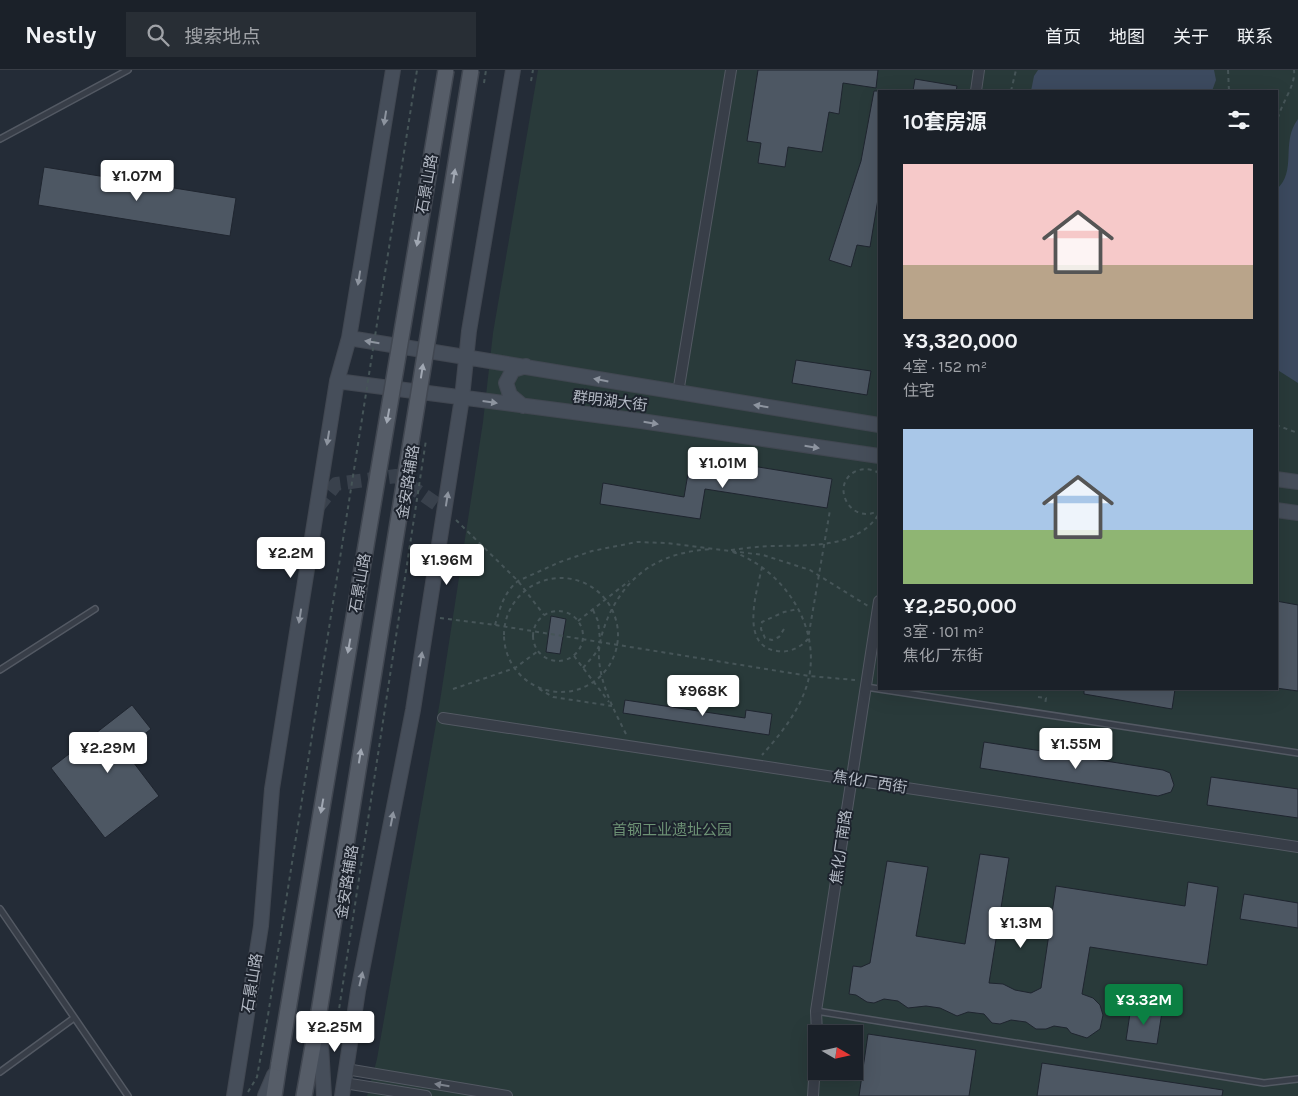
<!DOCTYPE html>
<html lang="zh">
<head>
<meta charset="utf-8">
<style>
  :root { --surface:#1b2129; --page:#282e35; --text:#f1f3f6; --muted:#a0a3a8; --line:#393e46; --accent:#0b8043 }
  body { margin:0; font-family:Karla,"Noto Sans SC",sans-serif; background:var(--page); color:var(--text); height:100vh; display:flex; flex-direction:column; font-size:19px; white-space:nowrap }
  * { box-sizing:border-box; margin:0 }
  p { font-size:16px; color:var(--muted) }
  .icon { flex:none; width:28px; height:28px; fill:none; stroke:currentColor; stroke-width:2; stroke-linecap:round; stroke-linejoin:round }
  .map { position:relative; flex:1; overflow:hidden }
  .panel { position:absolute; left:878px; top:20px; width:400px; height:600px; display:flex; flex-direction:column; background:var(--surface); border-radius:0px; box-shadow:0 5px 20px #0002,0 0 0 1px var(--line) }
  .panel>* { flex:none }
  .needle { width:32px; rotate:99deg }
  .buttons { position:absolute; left:808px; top:955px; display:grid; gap:10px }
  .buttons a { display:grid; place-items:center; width:55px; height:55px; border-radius:0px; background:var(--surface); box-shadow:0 5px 20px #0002,0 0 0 1px var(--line); font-size:25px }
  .price { position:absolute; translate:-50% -42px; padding:0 11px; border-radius:5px; background:#fff; color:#222; font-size:16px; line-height:32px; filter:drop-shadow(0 1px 2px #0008) }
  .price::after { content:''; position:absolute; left:50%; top:30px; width:15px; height:11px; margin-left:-8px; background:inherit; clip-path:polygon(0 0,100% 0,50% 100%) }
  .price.selected { background:var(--accent); color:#fff }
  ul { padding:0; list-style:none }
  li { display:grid; align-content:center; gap:10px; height:265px; padding:0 25px }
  li span { display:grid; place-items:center; height:155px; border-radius:0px; color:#555 }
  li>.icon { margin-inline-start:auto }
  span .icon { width:90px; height:90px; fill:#fffc; stroke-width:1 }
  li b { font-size:21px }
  h2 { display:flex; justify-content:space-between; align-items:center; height:60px; padding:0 25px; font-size:21px }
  header { display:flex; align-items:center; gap:30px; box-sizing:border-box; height:70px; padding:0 25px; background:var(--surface); border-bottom:1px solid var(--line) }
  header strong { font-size:24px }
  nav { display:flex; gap:28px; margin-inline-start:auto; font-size:18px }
  .search { width:350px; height:45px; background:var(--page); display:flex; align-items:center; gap:12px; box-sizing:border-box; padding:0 18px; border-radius:0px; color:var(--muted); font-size:19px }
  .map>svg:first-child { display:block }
</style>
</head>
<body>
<header>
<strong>Nestly</strong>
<div class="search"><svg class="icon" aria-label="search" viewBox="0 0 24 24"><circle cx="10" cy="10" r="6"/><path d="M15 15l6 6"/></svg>搜索地点</div>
<nav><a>首页</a><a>地图</a><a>关于</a><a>联系</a></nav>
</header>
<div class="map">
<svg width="1298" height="1026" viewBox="0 0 1298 1026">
  <rect width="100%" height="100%" fill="#242c37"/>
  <path fill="#293a3a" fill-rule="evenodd" d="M538 0H1298V1026H367L377 989 440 631 483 352 493 263ZM879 21H1276V619H879ZM816 964H854V1001H816Z"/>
  <path fill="#3c4a5f" d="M1038 0H1214L1216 10 1212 21H1031L1034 6Z
    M1298 49V313L1276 299V120C1298 101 1280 73 1298 49Z"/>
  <path fill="#4d5763" stroke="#1f252f" d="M758 0H878L876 18 843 13 839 44 829 42 822 82 788 77 785 97 758 93 761 73 747 71Z
    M915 9 957 16 956 21H913Z
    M874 21H879V123L870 177 857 175 851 197 829 190 861 91Z
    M44 97 236 128 230 166 38 135Z
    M796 290 871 301 867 325 792 313Z
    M691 386 832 409 827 438 705 419 700 449 600 434 603 413 684 427Z
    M1276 531 1298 535V621L1276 618Z
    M551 546 566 549 560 584 546 582Z
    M1084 619H1175L1172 639 1084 624Z
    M625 630 745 648 746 640 772 644 769 665 623 643Z
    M132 635 151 659 124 680 159 726 105 768 51 698Z
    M984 672 1163 700 1170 703 1174 715 1171 722 1158 726 980 698Z
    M1211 707 1298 719V748L1207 735Z
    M980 784 1009 788 989 913 1003 914 1015 920 1031 923 1041 918 1056 816 1185 836 1188 812 1218 817 1207 895 1090 877 1082 924 1093 928 1100 935 1103 945 1100 959 1087 968 1071 963 1067 958 1054 956 1046 959H1036L1026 952 1011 950 1000 954 992 953 984 944 968 942 957 946 940 938 926 936 908 938 898 931 884 929 874 933 867 932 856 925 849 924 853 896 861 897 870 893 887 791 928 797 916 866 965 874Z
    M1244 824 1298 833V858L1240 849Z
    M1131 937 1162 942 1157 974 1126 970Z
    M868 964 976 980 969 1026H859Z
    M1042 993 1223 1020 1222 1026H1037Z"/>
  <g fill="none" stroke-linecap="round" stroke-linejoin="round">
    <path stroke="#39414c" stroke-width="14" stroke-dasharray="14 7" stroke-linecap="butt" d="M317 438 336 414 396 406 445 440"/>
    <defs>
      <path id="lane" d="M0 69 128 0
        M0 600 95 539
        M866 617 1298 683
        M0 839 128 1026
        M816 941 1264 1013 1298 1009
        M0 1002 74 948"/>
      <path id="street" d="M976 21 979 0
        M678 323 731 0
        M443 648 1298 777
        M817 964 816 941 879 531
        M346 999 507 1026
        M344 1013 426 1026
        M813 1026 816 977"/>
      <path id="secondary" d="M349 268 879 355
        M337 311 641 351 879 386
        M523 336 510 325 506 313 513 300 526 296
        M1276 409 1298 412
        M1276 440 1298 443
        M320 957 324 1026
        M234 1026 261 856 272 719 337 311 349 268 393 0
        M265 1026 274 1005
        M342 1026 358 921 413 640 462 328 469 261 513 0"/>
      <path id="primary" d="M274 1026 279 993
        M304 1026 319 942"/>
    </defs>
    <use href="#lane" stroke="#535963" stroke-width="8"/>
    <use href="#street" stroke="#535963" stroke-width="12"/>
    <use href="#secondary" stroke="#414751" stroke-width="16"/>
    <use href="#primary" stroke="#414751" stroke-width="18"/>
    <path stroke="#465558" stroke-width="2" stroke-dasharray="4 4" stroke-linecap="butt" d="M1228 0 1229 21
      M531 11 533 0
      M1011 21 1016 0
      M1276 56C1279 35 1296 17 1294 0
      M1276 355 1298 363
      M879 403C872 399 864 398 856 401 828 415 852 457 879 440
      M456 450 518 511 544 545
      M731 480C746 478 761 476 777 476 813 475 857 478 879 444
      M733 482C782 499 820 554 809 607 803 636 782 663 762 685
      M762 497C757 521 739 576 777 581 789 583 800 578 808 569L830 440
      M504 565a57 57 0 1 1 114 0a57 57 0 1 1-114 0Z
      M593 540 598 551 600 569
      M533 566a25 25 0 1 1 50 0a25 25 0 1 1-50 0Z
      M440 548 495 555 809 606 855 610
      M578 551 629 511
      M495 555C500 538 504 522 518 511L560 492 592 481 637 472 667 473 763 485 810 500 868 536
      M784 559 779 567 772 570 765 568 761 559 762 552 784 542 798 539
      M574 586 609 632
      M583 598 595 584 599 576
      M453 619 515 598 538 581
      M539 619 553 627 612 636
      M1038 627 1046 628 1045 635
      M626 664C614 640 601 616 599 589 598 574 603 559 609 545 630 501 663 482 712 479
      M335 969 338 946
      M248 1022 257 1007 268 945"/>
    <use href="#lane" stroke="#383e48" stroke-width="5"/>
    <use href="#street" stroke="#383e48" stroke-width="10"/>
    <use href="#secondary" stroke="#464e5a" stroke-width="14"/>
    <use href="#primary" stroke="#565d68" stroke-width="15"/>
    <defs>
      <path id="primary-bridge" d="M319 942 471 0
        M279 993 446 0"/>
    </defs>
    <use href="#primary-bridge" stroke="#414751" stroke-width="18" stroke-linecap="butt"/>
    <path stroke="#465558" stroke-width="2" stroke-dasharray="4 4" stroke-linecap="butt" d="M484 13 486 0
      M268 945 417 0
      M338 946 426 370"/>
    <use href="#primary-bridge" stroke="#565d68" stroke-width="15"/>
  </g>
  <defs><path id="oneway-solid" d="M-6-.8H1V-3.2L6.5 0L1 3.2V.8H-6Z" transform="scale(1.25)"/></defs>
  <g fill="#8d949f">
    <use href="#oneway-solid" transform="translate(385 48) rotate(99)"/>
    <use href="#oneway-solid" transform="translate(359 208) rotate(99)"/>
    <use href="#oneway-solid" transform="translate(372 272) rotate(-171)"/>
    <use href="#oneway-solid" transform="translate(601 310) rotate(-169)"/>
    <use href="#oneway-solid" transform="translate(490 332) rotate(8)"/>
    <use href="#oneway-solid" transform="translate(761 336) rotate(-171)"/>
    <use href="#oneway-solid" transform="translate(651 353) rotate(9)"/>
    <use href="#oneway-solid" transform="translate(328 368) rotate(99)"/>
    <use href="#oneway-solid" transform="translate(812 377) rotate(9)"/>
    <use href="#oneway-solid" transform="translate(447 429) rotate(-81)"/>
    <use href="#oneway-solid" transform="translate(300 546) rotate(99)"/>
    <use href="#oneway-solid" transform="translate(421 589) rotate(-81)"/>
    <use href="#oneway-solid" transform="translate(392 749) rotate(-79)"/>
    <use href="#oneway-solid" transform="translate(361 909) rotate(-77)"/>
  </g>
  <g fill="#a0a7b2">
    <use href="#oneway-solid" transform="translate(454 106) rotate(-81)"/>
    <use href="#oneway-solid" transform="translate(418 169) rotate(100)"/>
    <use href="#oneway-solid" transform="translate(422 301) rotate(-81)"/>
    <use href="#oneway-solid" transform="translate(388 346) rotate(100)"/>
    <use href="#oneway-solid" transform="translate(349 576) rotate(100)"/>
    <use href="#oneway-solid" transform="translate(360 686) rotate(-81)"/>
    <use href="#oneway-solid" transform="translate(322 736) rotate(100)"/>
  </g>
  <use fill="#7c828c" href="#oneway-solid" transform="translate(442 1015) rotate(-171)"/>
  <g text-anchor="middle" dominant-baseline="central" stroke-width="4" stroke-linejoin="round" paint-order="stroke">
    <g font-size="15" fill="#b3b9c4" stroke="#1d232d">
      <text transform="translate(427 114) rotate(-80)">石景山路</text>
      <text transform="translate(610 331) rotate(7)">群明湖大街</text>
      <text transform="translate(408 412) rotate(-81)">金安路辅路</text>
      <text transform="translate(360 513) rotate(-80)">石景山路</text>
      <text transform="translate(870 712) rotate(9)">焦化厂西街</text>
      <text transform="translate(841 777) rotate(-82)">焦化厂南路</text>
      <text transform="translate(347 812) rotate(-81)">金安路辅路</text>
      <text transform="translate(252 913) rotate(-81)">石景山路</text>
    </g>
    <g font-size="15" fill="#6d9275" stroke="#1d232d">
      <text x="672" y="760">首钢工业遗址公园</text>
    </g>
  </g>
</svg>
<div class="buttons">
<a><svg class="needle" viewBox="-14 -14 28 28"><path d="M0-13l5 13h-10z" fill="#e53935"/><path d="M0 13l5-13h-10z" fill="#a0a3a8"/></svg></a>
</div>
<b class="price" style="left:137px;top:132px">¥1.07M</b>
<b class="price" style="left:723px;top:419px">¥1.01M</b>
<b class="price" style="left:291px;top:509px">¥2.2M</b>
<b class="price" style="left:447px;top:516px">¥1.96M</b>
<b class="price" style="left:703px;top:647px">¥968K</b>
<b class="price" style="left:1076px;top:700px">¥1.55M</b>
<b class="price" style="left:108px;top:704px">¥2.29M</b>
<b class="price" style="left:1021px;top:879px">¥1.3M</b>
<b class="price selected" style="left:1144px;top:956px">¥3.32M</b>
<b class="price" style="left:335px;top:983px">¥2.25M</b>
<section class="panel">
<h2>10套房源<svg class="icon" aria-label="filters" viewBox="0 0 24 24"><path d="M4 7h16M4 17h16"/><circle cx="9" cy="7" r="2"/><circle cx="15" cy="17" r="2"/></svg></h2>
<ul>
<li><span style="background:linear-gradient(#f6c9c9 65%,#b9a48a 0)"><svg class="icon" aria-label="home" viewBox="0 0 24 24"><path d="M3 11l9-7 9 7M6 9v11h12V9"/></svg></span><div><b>¥3,320,000</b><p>4室 · 152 m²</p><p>住宅</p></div></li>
<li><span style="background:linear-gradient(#a9c7e8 65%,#8fb573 0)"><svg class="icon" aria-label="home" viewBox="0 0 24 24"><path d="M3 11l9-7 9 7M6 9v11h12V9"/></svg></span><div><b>¥2,250,000</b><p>3室 · 101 m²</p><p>焦化厂东街</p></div></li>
</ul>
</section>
</div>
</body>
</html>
